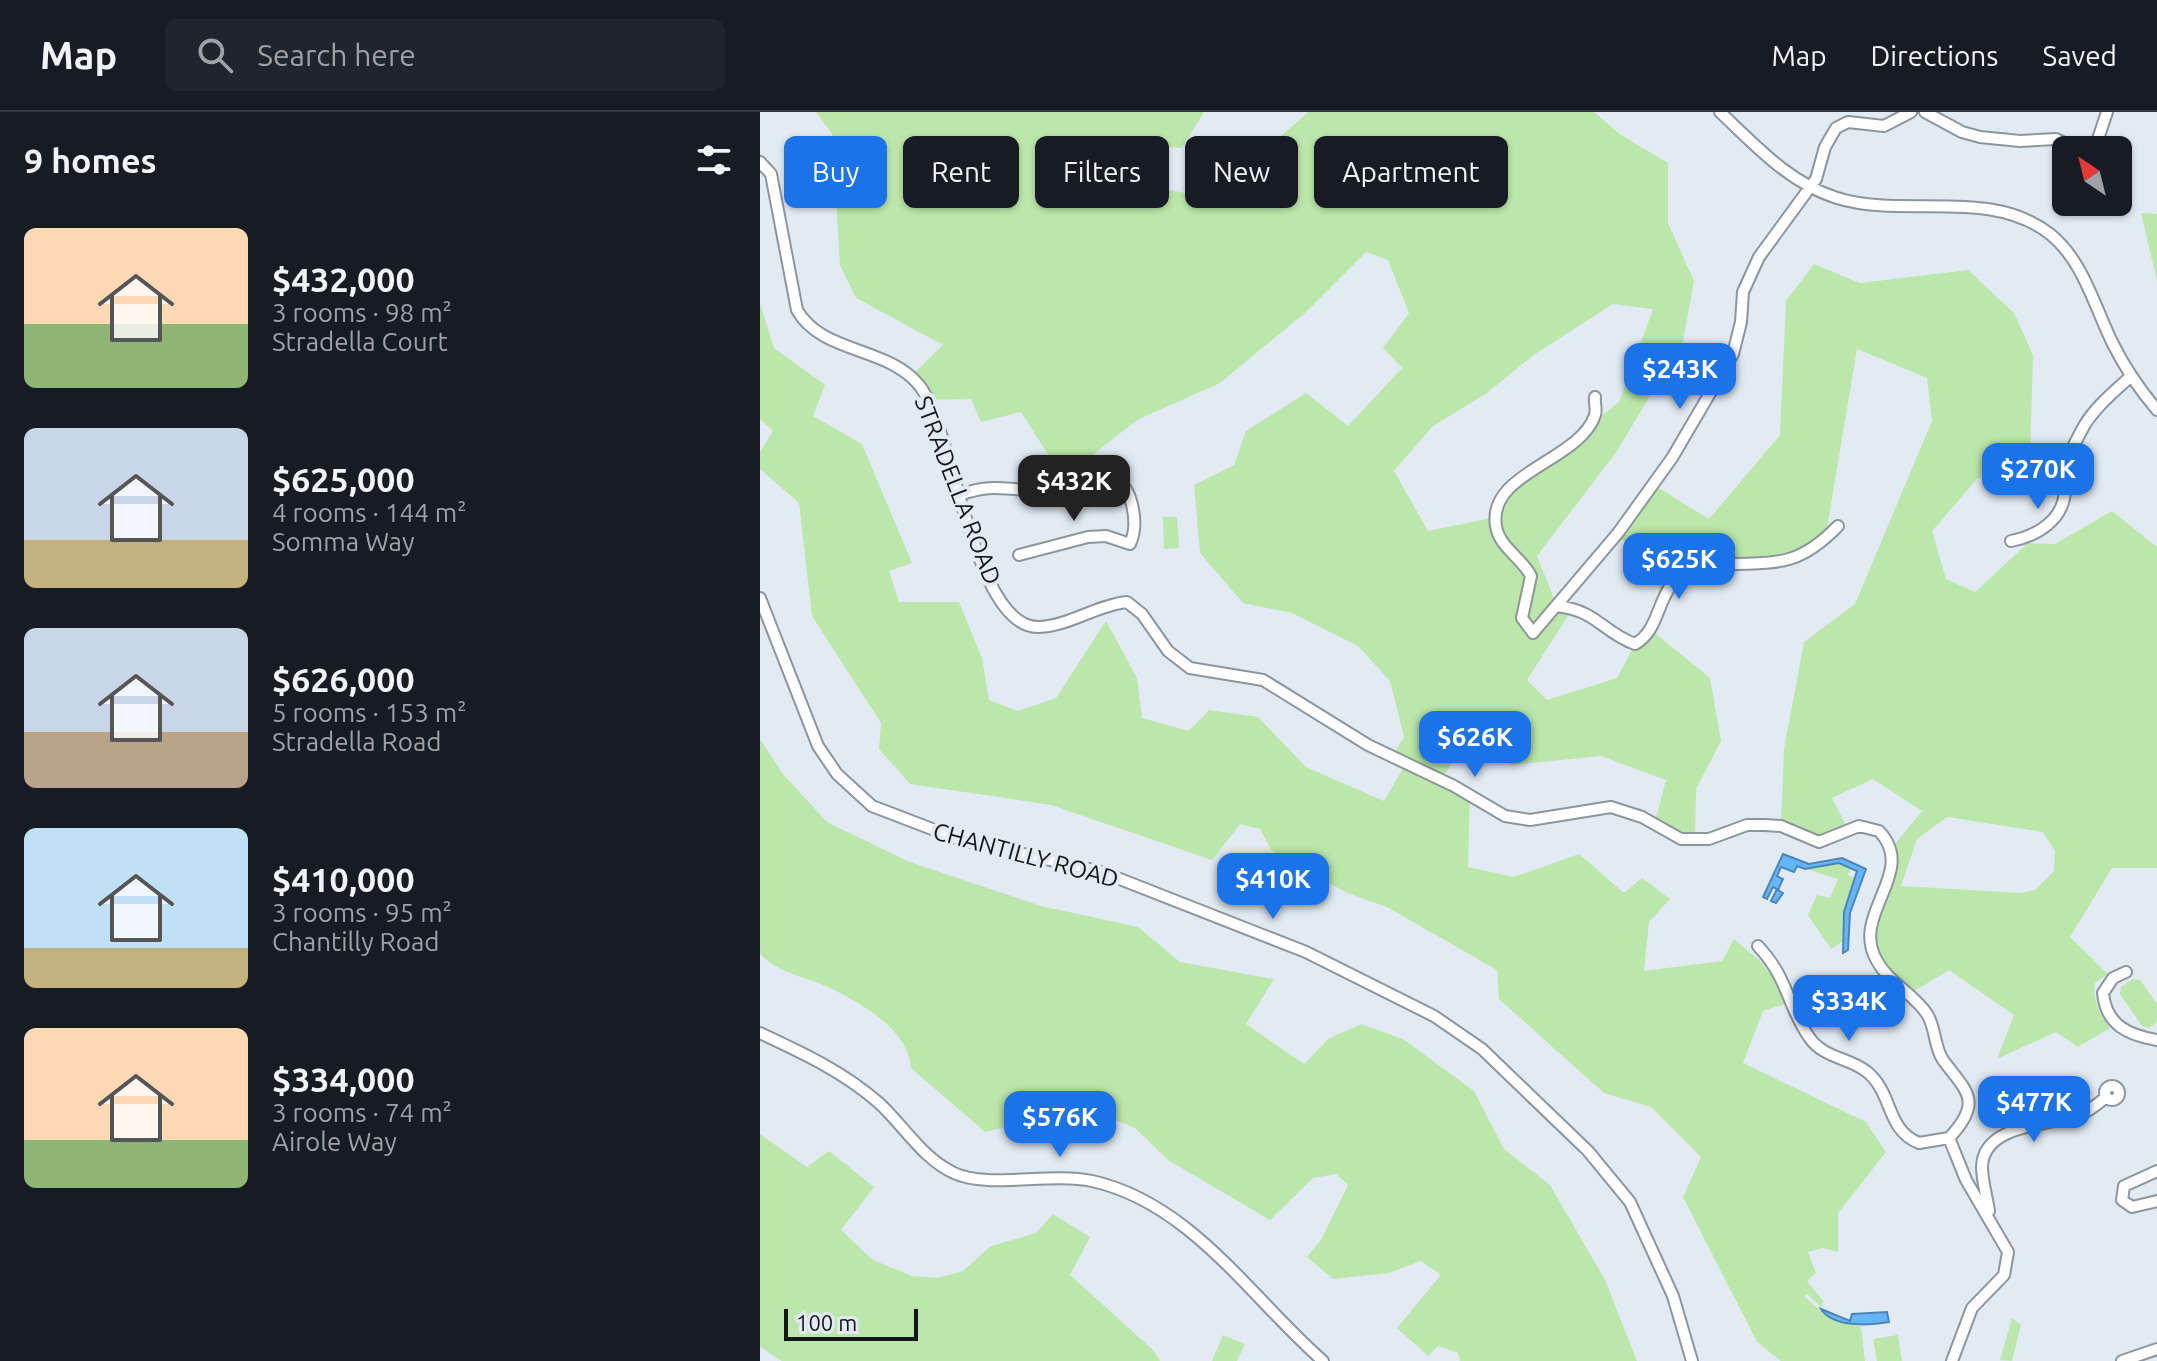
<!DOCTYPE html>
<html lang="en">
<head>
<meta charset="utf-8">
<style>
  :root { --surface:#171b24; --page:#20242c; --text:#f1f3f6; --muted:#9ea1a6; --line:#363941; --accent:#1a73e8 }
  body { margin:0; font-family:Ubuntu,sans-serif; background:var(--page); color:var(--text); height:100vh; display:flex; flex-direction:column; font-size:30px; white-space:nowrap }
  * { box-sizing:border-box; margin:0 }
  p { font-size:26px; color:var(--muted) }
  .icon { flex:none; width:44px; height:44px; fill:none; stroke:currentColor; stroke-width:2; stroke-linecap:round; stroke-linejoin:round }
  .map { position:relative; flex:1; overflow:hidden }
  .drawer { display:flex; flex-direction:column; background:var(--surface); width:760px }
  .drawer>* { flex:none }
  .banner { position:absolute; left:24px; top:24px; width:760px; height:72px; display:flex; gap:16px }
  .needle { width:52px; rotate:325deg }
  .buttons { position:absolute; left:1292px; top:24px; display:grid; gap:16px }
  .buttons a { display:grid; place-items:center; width:80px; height:80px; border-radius:12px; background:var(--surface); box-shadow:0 2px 6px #0004; font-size:40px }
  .scale { position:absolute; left:24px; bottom:20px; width:134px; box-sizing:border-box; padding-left:8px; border:4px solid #131719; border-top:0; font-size:22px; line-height:28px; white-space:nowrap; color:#131719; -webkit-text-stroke:6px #e2ebf3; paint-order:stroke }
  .price { position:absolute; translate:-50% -68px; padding:0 18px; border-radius:16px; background:var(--accent); color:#fff; font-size:26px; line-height:52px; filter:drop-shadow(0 2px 4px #0008) }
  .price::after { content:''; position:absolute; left:50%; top:48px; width:24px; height:18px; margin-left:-12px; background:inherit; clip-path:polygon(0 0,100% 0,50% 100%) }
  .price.current { background:#222; color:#fff }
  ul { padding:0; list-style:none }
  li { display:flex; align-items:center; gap:24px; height:200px; padding:0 24px }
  li span { display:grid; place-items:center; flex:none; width:224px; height:160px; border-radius:12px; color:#555 }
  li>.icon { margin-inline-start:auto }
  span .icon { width:96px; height:96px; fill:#fffc; stroke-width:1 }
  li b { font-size:34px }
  h2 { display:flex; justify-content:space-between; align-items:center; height:96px; padding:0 24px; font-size:34px }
  .tag { padding:0 28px; border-radius:12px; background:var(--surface); box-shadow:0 2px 6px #0004; font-size:28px; line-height:72px }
  .tag.current { background:var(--accent); color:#fff }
  header { display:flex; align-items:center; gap:48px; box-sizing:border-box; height:112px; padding:0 40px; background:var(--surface); border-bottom:2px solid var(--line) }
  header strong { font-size:38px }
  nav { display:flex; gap:44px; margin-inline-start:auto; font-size:28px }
  .search { width:560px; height:72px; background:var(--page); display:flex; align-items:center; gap:20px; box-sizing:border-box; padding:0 28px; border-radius:12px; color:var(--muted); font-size:30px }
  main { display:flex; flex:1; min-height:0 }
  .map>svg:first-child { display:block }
</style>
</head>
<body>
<header>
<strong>Map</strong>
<div class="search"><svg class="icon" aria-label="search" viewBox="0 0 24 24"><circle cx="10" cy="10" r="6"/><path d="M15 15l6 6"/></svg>Search here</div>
<nav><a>Map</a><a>Directions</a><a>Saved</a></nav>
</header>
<main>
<section class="drawer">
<h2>9 homes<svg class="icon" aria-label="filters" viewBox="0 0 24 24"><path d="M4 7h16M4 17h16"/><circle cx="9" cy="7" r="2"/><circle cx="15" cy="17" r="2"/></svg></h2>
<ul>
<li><span style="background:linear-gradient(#ffd9b3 60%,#8fb573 0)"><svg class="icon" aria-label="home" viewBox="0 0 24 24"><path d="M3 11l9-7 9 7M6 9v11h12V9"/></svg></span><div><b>$432,000</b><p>3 rooms · 98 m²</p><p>Stradella Court</p></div></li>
<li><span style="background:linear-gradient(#c9d6e8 70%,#c2b280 0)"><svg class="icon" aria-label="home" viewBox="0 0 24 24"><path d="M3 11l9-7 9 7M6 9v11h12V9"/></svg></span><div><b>$625,000</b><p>4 rooms · 144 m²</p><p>Somma Way</p></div></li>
<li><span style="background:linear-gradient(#c9d6e8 65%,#b9a48a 0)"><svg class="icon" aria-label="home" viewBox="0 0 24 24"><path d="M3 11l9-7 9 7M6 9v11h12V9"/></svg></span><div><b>$626,000</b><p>5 rooms · 153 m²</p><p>Stradella Road</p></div></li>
<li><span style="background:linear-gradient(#bfe0f5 75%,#c2b280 0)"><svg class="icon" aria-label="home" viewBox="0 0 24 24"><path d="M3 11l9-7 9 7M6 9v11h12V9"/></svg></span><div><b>$410,000</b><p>3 rooms · 95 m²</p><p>Chantilly Road</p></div></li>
<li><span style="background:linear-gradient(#ffd9b3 70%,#8fb573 0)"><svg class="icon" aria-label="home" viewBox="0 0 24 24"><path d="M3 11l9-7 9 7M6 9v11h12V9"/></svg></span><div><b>$334,000</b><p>3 rooms · 74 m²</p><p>Airole Way</p></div></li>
</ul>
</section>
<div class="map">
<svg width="1397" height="1249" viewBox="0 0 1397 1249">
  <rect width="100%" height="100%" fill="#e2ebf3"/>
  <path fill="#bce7ab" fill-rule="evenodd" d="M56 0H444L422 36 379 33 372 71 452 86 548 0H834L861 23 908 51V111L934 169 923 229 857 339 777 444 797 494 813 496 767 568 787 588 857 566 875 532 891 518 950 566 961 629 936 677 935 729 894 713 906 668 841 644 752 653 705 626 682 668 710 684 708 755 754 765 819 742 864 781 882 766 910 787 889 810 884 859 962 849 974 827 1000 849 1021 875 1028 891 1003 899 983 951 1106 1010 1126 1040 1078 1101V1140L1063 1136 1048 1140 1056 1161 1047 1169 1064 1190 1061 1195 1047 1182 1044 1184 1071 1208 1101 1215 1105 1249H1021L997 1230 923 1085 941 1045 891 995 844 981 739 887 737 858 627 795 587 781 511 738 500 717 480 712 452 748 291 693 150 672 119 637 121 611 52 504 39 391 0 357V340L13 319 0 307V191L14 236 65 273 53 304 102 332 152 451 129 459 139 490H199L222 546 229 588 258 599 296 586 346 509 377 566 382 606 429 619 449 598 498 605 546 655 624 689 646 651 632 644 644 625 630 569 598 534 532 501 483 491 440 441 434 373 474 353 486 319 546 281 588 314 642 256 623 236 649 201 628 148 606 140 546 200 460 271 377 308 303 366 261 300 221 310 211 287 167 288 151 264 183 233 96 186 80 153 72 22ZM853 192 893 197 859 290 741 384 736 405 668 419 634 359 672 315 728 280 775 242Z
    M1381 101 1397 102V169Z
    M1054 152 1100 171 1208 158 1254 201 1273 243 1270 345 1217 367 1172 419 1186 467 1215 480 1268 431 1295 432 1352 399 1397 435V756H1352L1310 825 1348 862 1335 871C1333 891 1339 900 1350 916L1318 935 1296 920 1237 947 1254 903 1189 858 1148 883C1139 872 1126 861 1120 848 1102 806 1145 772 1136 731L1162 699 1113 667 1072 686 1085 711 1059 730 1021 714 1024 637 1044 530 1095 492 1172 309 1167 266 1097 237 1065 428 1026 451 939 453 903 481 858 421 894 373 949 407 1020 323 1026 189ZM1187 705 1283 720 1295 739 1294 759 1275 778 1261 781 1141 774 1157 727Z
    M403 405H417L419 436 404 437Z
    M0 627 23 662 67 710 147 749 281 794 378 815 420 850 514 867 486 912 544 952 568 927 601 912 643 927 714 979 744 1037 790 1073 845 1168 877 1249H700L698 1241 678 1234 668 1244 637 1216 681 1163 661 1149 629 1161 573 1167 547 1145 561 1128 588 1073 576 1062 553 1066 510 1108 408 1048 375 1016 324 995 225 1020 151 956C149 917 99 890 66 874 42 864 18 861 0 842Z
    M1079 751 1091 757 1088 763 1094 766 1084 800 1082 830 1071 837 1048 803 1057 783 1070 786 1078 767 1046 757Z
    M1373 867 1380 868 1397 892V910L1389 916 1382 914 1360 882 1361 875Z
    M0 1022 47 1055 69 1039 114 1075 81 1118 113 1148 152 1164 178 1166 203 1159 231 1134 276 1121 293 1102 330 1125 310 1163 393 1238 400 1249H22L0 1235Z
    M1252 1206 1261 1213 1252 1249 1240 1248Z
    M463 1223 485 1232 477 1249H452Z
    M1138 1223 1142 1249H1117L1113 1227Z"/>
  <path fill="#65b6f9" stroke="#4c86b6" stroke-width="2" d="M1023 742 1049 752 1082 746 1106 757 1090 801 1088 838 1083 841 1084 800 1097 759 1079 751 1045 757 1037 754 1034 760 1021 755 1017 764 1023 767 1018 778 1023 781 1016 791 1011 789 1017 777 1013 775 1007 787 1003 785Z
    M1061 1197 1090 1209 1092 1202 1127 1200 1129 1210C1108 1214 1072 1215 1061 1197Z"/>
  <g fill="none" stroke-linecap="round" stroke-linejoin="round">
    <defs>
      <path id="minor" d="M960 0C995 33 1029 71 1077 86 1145 107 1230 75 1290 122 1323 148 1335 196 1353 232 1365 256 1380 278 1397 298
        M1165 0 1202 20 1220 25 1260 29 1296 27 1320 38
        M1326 38 1336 33 1347 0
        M0 50 11 62 37 198C62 242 127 234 159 273 194 316 213 517 279 515 309 514 337 493 367 490L382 502 408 539 430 556 503 568 608 633 694 674 745 704 770 708 851 695 882 705 921 727H949L987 713H1005L1021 714 1059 730 1099 714 1119 719C1159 761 1089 802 1117 849 1129 871 1154 882 1167 902 1176 916 1174 935 1183 948 1206 979 1224 989 1189 1026L1206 1068 1248 1140 1244 1163 1212 1196 1192 1249
        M835 285C834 291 837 297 835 303 820 349 727 360 736 414 739 435 762 446 771 464L762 506 773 521 858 421 912 346 973 242 981 210 983 180 999 145 1056 67 1065 35 1076 16 1088 10 1124 14 1151 0
        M199 383C236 370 244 379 279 378 309 377 359 344 371 389 375 403 376 419 370 432L346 424 328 425 259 443
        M1251 429C1277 424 1304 408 1305 378 1305 371 1301 365 1303 359 1307 345 1317 327 1324 314 1336 294 1354 280 1371 264
        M0 486 58 634 77 662 112 694 198 727 342 760 546 840 674 904 722 937 828 1039 870 1090 913 1184 932 1249
        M797 494C838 499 842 520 875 532 906 515 893 467 940 453 949 451 962 453 971 452 1021 451 1041 452 1078 414
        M998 834C1029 867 1027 894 1049 925 1063 946 1087 945 1106 959 1134 981 1125 1017 1159 1031L1189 1026
        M1366 860 1353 866 1343 881C1346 913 1368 923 1397 928
        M0 921C43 941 84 960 119 991 144 1014 163 1047 194 1061 227 1077 290 1060 332 1069 431 1091 491 1186 563 1249
        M1345 981a7 7 0 1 1 14 0a7 7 0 1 1-14 0Z
        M1397 1059 1364 1074 1362 1088 1372 1095 1397 1089
        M1229 1099C1227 1085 1222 1069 1222 1055 1223 1013 1286 1013 1314 1005 1327 1001 1337 993 1346 985
        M1362 1249 1397 1237"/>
    </defs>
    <use href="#minor" stroke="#8d969c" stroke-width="14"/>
    <use href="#minor" stroke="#fff" stroke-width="10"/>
  </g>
  <g text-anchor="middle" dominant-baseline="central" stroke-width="8" stroke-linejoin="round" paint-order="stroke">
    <g font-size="24" fill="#131719" stroke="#e2ebf3">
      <text transform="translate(198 378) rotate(69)">STRADELLA ROAD</text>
      <text transform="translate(266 743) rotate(15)">CHANTILLY ROAD</text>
    </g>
  </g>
</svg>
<div class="buttons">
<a><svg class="needle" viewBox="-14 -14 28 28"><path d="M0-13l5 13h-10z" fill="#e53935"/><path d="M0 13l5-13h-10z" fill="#9ea1a6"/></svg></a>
</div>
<div class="scale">100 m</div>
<b class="price" style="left:920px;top:299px">$243K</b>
<b class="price" style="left:1278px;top:399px">$270K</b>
<b class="price current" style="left:314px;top:411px">$432K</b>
<b class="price" style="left:919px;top:489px">$625K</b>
<b class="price" style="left:715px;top:667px">$626K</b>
<b class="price" style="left:513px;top:809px">$410K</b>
<b class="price" style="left:1089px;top:931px">$334K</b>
<b class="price" style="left:1274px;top:1032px">$477K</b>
<b class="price" style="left:300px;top:1047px">$576K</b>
<div class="banner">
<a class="tag current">Buy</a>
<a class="tag">Rent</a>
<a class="tag">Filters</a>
<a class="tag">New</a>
<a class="tag">Apartment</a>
</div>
</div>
</main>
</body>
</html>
